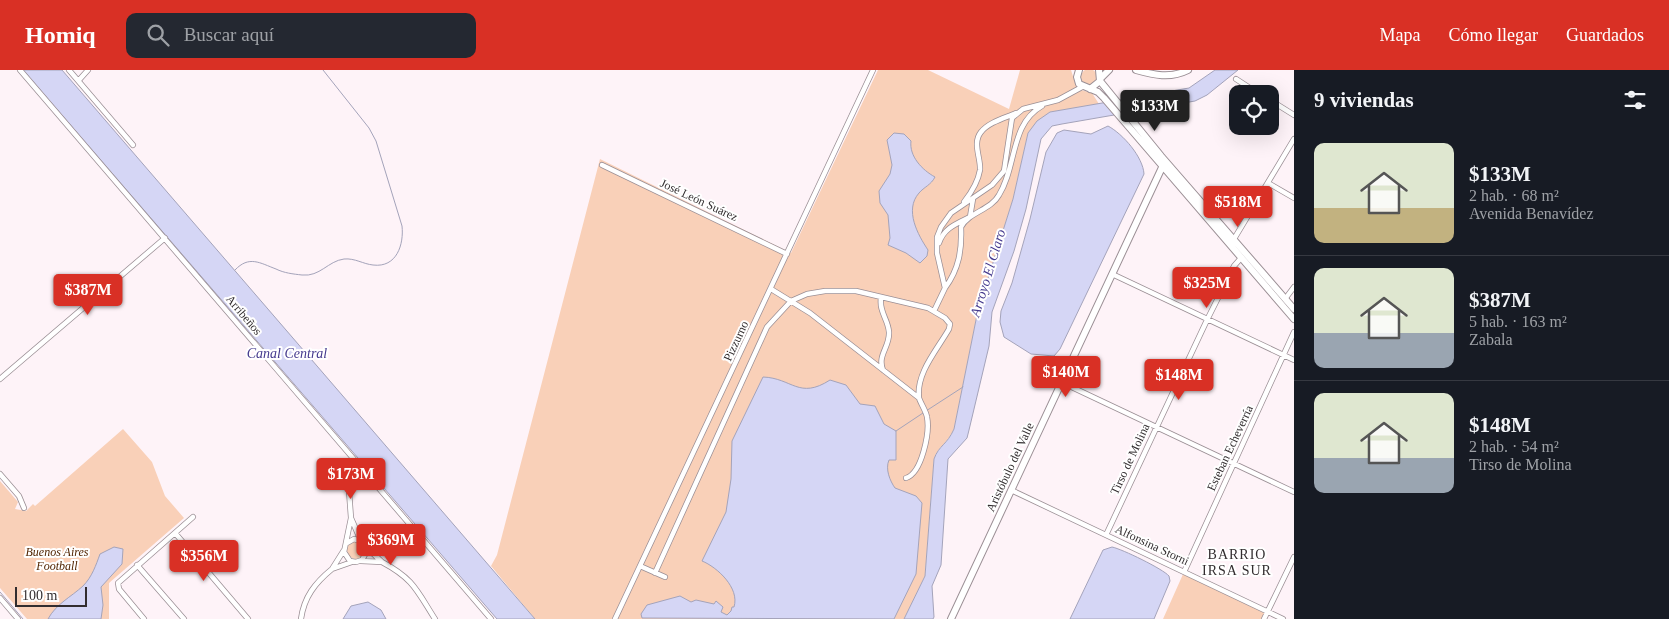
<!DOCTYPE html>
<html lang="es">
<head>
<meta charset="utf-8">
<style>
  :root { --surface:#171b24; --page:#242831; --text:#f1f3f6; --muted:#9ea1a6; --line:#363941; --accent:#d93025 }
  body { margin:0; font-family:Georgia,serif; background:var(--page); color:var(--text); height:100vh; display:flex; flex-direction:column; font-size:19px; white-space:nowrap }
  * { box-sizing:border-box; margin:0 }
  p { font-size:16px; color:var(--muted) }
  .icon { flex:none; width:28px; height:28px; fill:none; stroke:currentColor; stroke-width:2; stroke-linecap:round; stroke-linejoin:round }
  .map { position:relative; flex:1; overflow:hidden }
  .details { display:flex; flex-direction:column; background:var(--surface); width:375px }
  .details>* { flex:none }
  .buttons { position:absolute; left:1229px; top:15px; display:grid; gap:10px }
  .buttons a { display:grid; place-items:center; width:50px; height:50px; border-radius:10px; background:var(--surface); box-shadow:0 5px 20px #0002; font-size:25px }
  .scale { position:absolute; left:15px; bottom:12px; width:72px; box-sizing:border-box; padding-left:5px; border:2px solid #322d2f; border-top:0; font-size:14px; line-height:18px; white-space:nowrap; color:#322d2f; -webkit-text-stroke:4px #fff; paint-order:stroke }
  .price { position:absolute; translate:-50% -42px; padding:0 11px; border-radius:5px; background:var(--accent); color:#fff; font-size:16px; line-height:32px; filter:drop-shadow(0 1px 2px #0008) }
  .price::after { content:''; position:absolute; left:50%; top:30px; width:15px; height:11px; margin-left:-8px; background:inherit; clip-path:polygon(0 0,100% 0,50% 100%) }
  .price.on { background:#222; color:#fff }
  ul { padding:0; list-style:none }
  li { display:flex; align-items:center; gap:15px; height:125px; padding:0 20px }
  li+li { border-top:1px solid var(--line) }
  li span { display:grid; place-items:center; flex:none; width:140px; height:100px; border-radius:10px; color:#555 }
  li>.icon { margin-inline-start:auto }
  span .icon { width:60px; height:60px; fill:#fffc; stroke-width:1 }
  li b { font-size:21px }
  h2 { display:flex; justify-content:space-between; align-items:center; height:60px; padding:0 20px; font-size:21px }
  header { display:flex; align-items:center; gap:30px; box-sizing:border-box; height:70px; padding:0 25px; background:var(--accent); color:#fff }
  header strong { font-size:24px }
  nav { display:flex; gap:28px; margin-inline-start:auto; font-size:18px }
  .search { width:350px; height:45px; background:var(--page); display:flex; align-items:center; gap:12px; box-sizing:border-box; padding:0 18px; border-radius:10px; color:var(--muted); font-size:19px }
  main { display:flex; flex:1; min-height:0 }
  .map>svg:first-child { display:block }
</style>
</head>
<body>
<header>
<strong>Homiq</strong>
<div class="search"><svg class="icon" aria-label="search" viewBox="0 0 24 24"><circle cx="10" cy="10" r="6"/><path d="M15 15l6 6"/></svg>Buscar aquí</div>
<nav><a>Mapa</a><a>Cómo llegar</a><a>Guardados</a></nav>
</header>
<main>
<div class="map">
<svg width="1294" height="549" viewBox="0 0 1294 549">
  <rect width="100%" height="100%" fill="#fef3f8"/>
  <path fill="#f9d0b8" d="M1081 7a8 8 0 1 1 16 0a8 8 0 1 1-16 0Z
    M878 0H928L1009 39 1020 0H1071L1076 16 1081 20 1092 23 1099 34 1050 42 1028 63 1013 129 978 240 954 359C948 373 938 376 934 389L925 506 904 549H535L491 496 497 485 600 89 791 183Z
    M123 359 152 392 165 426 184 448 109 513V549H27L0 518V411L18 432 15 439 26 441 33 434 35 436Z
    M347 480a9 9 0 1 1 18 0a9 9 0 1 1-18 0Z
    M1184 502 1268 542 1264 549H1163Z"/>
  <path fill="#d5d6f5" stroke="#a4a3ba" d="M23 0H62L535 549H497Z
    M1215 0H1238L1207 25 1195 31 1062 54 1052 56 1041 69 1026 139 1014 181 992 242 989 276 969 360 967 368 948 389 941 495 932 516 934 547 933 549H904L925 506 934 389C939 375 947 375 954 359L978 240 1013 129 1028 63 1037 51 1050 42 1189 18Z
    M1108 56C1123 64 1143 87 1144 104L1060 279 1054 286 1031 284 1004 267 1000 252 1001 241 1012 213 1030 149 1046 82 1057 63 1064 60 1091 64Z
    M894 63 904 64 911 71C909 86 922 100 935 107 931 115 924 117 919 123 904 140 918 165 928 180L927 186 920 193 906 183 888 175 890 168 888 145 880 133 879 121 890 104 892 95 887 70Z
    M763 307C792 308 799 330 830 310L846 315 860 334 875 336 884 354 896 361V390H889C885 399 890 411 895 418L916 426 922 433 916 504 894 549 642 548 641 544 647 535 680 526 691 532 696 530 714 534 716 531 723 537 721 542 727 545 731 541 732 537H734C740 518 717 497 702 491L726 442 731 409 732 371Z
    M114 477 123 479 122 494 101 517 103 535 101 549H48C56 534 71 527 83 516 92 507 96 495 100 484Z
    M1112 477C1122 479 1163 499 1169 506L1170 511 1154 549H1070L1103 480Z
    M368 532 381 540 386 549H343L351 536Z"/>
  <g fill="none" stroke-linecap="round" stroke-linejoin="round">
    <path stroke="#a4a3ba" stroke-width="1" d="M235 200C249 185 260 193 276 199 284 203 293 204 302 205 320 207 328 191 344 189 355 188 363 194 373 195 397 198 404 174 402 156L376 71 369 58 323 0
      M926 341 963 317
      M896 361 923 343
      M0 522 23 549"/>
    <defs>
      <path id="street" d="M20 0 491 549
        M69 0 133 75
        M1236 9 1259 24
        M79 10 88 0
        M1270 30 1294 45
        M602 95 787 184
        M1268 113 1294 128
        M964 132C971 123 978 112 980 100 981 88 972 73 981 62 989 52 1005 48 1016 43
        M1234 169 1294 69
        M939 173C944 158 956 154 970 147L973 129
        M1112 204 1294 290
        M945 218C959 199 962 180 961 157 969 142 991 140 999 125 1017 96 1010 54 1042 36
        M771 219 810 243 919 328C921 334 926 341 927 347 930 362 922 403 906 408
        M881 228C879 242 888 249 889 262 890 277 877 285 883 300
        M1285 229 1294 217
        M934 241 945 218 937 183V167L941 157 951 143 992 115 1004 101 1012 48 1023 39 1058 30 1082 17
        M0 309 165 168
        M1061 312 1294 422
        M0 404 19 426 24 438
        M346 405 353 410 349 421 342 412Z
        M1011 420 1283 549
        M349 421 351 448
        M175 463 248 549
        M1106 465 1207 250 1234 196 1241 188
        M347 473 354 469 363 472 367 481 362 490 356 492 350 491 344 482 351 448 361 471
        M344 480 332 499 352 492
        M361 491 382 492 367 478
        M382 492C414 509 417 521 435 549
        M137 495 184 549
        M640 496 665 507
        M1184 502 1294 262
        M655 503 767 257 791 231 807 224 825 221H856L928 238 945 248 950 254 949 259C937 280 916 303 919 328
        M0 528 18 549
        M144 549 119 519 118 513 193 447
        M301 549C304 527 315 513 332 499
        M615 549 873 0
        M1264 549 1294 487"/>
      <path id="secondary" d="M1079 0 1077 7 1079 14 1098 22 1104 28 1294 249
        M1136 0C1154 5 1170 9 1188 0
        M1101 8 1109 0
        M1100 11 1161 86 1294 239
        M1090 19 1100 11 1099 0
        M951 549 1165 91"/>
    </defs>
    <use href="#street" stroke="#9b8f95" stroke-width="6"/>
    <use href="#secondary" stroke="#9b8f95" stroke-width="8"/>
    <use href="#street" stroke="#fff" stroke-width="4.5"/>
    <use href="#secondary" stroke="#fff" stroke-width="6"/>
  </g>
  <g text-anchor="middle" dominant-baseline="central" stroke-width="4" stroke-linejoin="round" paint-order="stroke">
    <g font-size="12" fill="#322d2f" stroke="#fff">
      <text transform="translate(699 130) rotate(25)">José León Suárez</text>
      <text transform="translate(244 245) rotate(50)">Arribeños</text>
      <text transform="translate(736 271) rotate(-65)">Pizzurno</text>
      <text transform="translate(1230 378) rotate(-65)">Esteban Echeverría</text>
      <text transform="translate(1130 389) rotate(-65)">Tirso de Molina</text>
      <text transform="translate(1010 397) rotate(-65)">Aristóbulo del Valle</text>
      <text transform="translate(1152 475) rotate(25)">Alfonsina Storni</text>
    </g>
    <g font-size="12" font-style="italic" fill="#512401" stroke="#fff">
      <text x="57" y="482">Buenos Aires<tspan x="57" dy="14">Football</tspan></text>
    </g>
    <g font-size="14" font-style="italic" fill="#44398d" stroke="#fff">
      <text transform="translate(988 203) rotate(-73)">Arroyo El Claro</text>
      <text x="287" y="283">Canal Central</text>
    </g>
    <g font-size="14" letter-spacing="1" fill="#322d2f" stroke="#fff">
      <text x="1237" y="484">BARRIO<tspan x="1237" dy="16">IRSA SUR</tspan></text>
    </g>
  </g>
</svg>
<div class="buttons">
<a><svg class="icon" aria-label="locate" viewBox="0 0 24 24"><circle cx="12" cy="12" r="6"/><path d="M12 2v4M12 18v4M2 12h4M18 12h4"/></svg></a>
</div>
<div class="scale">100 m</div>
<b class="price on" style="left:1155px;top:62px">$133M</b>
<b class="price" style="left:1238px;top:158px">$518M</b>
<b class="price" style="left:1207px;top:239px">$325M</b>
<b class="price" style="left:88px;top:246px">$387M</b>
<b class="price" style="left:1066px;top:328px">$140M</b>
<b class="price" style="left:1179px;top:331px">$148M</b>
<b class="price" style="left:351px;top:430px">$173M</b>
<b class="price" style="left:391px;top:496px">$369M</b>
<b class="price" style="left:204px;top:512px">$356M</b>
</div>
<section class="details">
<h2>9 viviendas<svg class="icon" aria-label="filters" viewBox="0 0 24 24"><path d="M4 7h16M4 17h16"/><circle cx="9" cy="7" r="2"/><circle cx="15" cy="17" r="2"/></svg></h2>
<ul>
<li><span style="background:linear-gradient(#dfe7d0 65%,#c2b280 0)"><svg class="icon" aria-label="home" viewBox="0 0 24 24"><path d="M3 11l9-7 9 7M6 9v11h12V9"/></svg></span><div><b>$133M</b><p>2 hab. · 68 m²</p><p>Avenida Benavídez</p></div></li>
<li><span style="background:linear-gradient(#dfe7d0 65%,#9aa5b1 0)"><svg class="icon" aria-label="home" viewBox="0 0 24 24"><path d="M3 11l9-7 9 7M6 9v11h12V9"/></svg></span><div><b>$387M</b><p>5 hab. · 163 m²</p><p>Zabala</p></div></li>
<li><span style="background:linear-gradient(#dfe7d0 65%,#9aa5b1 0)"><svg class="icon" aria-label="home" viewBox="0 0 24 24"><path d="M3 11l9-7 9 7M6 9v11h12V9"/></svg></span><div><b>$148M</b><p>2 hab. · 54 m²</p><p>Tirso de Molina</p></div></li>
</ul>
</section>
</main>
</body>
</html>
